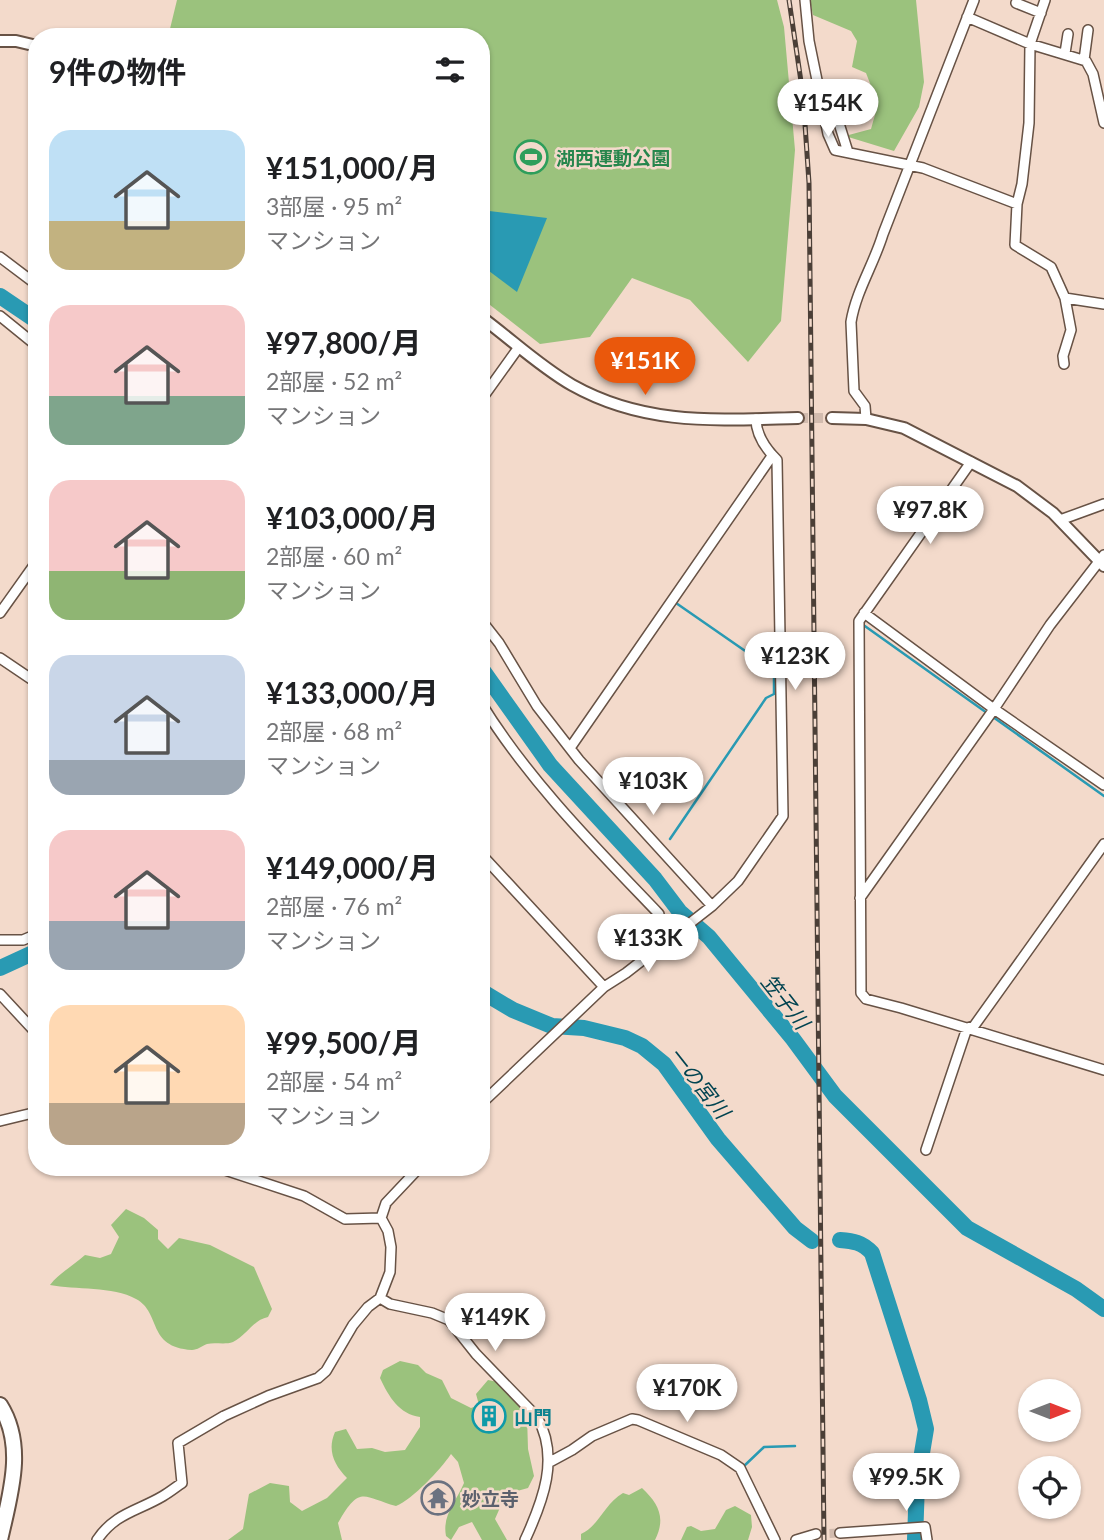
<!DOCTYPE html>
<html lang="ja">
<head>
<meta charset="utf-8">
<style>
  :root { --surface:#fff; --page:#f6f6f6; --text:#202124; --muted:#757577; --accent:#ea580c }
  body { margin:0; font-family:Lato,"Noto Sans JP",sans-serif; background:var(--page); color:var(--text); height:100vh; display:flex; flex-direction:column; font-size:26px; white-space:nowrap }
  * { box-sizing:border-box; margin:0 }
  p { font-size:23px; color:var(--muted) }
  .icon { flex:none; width:38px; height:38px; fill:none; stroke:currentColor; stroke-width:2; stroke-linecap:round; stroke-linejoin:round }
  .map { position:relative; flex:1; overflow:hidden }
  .details { position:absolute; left:28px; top:28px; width:462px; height:1148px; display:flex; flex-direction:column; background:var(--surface); border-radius:28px; box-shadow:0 2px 5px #0004 }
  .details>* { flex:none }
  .needle { width:46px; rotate:90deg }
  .buttons { position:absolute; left:1018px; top:1379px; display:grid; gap:14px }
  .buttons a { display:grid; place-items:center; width:63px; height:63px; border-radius:50%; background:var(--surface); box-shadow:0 2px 5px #0004; font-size:35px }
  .price { position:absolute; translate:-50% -60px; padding:0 16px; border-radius:24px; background:#fff; color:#222; font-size:23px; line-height:46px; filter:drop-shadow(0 2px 4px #0008) }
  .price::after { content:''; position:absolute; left:50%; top:42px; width:21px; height:16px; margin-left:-10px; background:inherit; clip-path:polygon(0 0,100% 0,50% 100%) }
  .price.selected { background:var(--accent); color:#fff }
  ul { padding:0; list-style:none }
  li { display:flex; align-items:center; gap:21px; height:175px; padding:0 21px }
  li span { display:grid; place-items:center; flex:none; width:196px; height:140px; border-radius:21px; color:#555 }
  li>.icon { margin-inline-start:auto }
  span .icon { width:84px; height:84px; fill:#fffc; stroke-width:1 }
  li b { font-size:30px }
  h2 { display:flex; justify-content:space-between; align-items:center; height:84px; padding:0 21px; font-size:30px }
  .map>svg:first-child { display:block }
</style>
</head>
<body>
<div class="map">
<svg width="1104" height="1540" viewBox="0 0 1104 1540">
  <rect width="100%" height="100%" fill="#f3dacb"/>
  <path fill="#9bc27d" d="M177 0H777L784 27 795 150 781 321 748 362 690 300 632 278 590 337 540 344 481 298V37H168Z
    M810 0H916L924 82 919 107 894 151 845 136 871 129 878 104 866 73 852 67 857 41 851 31 813 15Z
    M126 1209 144 1218 158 1230V1239L168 1249 179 1238 210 1245 254 1267 272 1309 268 1317C253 1320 247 1335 233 1342 225 1345 215 1342 207 1344 202 1346 197 1350 192 1350 146 1347 162 1313 136 1299 113 1286 75 1290 50 1285 59 1273 73 1266 85 1255L100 1258 111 1254 119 1237 111 1225Z
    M400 1361 418 1365 426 1373 442 1380 451 1398 471 1408 479 1405 476 1394 488 1380 498 1382 527 1416 528 1449 534 1476 528 1488 506 1494 495 1519 507 1540H482L472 1522 459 1527 451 1540 446 1536C442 1515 456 1502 464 1483L458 1462 451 1454C440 1470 413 1499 396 1506 363 1497 360 1484 338 1523L342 1540H228L243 1529 249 1494 270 1483 289 1486 290 1502 302 1511 327 1498 347 1478C334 1465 327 1450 335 1432L346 1429 357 1449 372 1448 385 1452 405 1450 420 1427V1417C399 1414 389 1397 380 1378L383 1370Z
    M642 1488C659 1504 666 1518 655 1540H581V1534C599 1526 605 1503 623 1493L629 1495Z
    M735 1506 751 1515 752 1527 748 1540H681L687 1527 691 1526 701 1531 715 1529 726 1510Z"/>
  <path fill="#299ab3" d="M481 210 547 218 517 292 481 265Z"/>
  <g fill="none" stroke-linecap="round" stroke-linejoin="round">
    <path stroke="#299ab3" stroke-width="2.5" d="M862 624 987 713
      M993 717 1104 796
      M670 839 766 698 774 694V671L676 603
      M743 1467 764 1447 795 1446"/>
    <path stroke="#299ab3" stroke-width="16" d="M0 296 37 321
      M481 668 550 765 655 879 680 912 709 937 793 1039 835 1096 967 1228 1076 1289 1104 1309
      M0 968 37 951
      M481 991 513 1010 552 1026 584 1028 625 1038 642 1046 664 1064 718 1139 795 1228 812 1241
      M840 1240C853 1241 862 1242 872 1253L919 1400 926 1429 917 1483 915 1540"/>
    <path stroke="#d2bbae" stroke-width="9" stroke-dasharray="9 4.5" stroke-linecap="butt" d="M816 1534 840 1533"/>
    <path stroke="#d2bbae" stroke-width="10" stroke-dasharray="10 5" stroke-linecap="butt" d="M798 418H832"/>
    <defs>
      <path id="minor" d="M805 0 809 41 828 134 835 150 923 168 1017 204
        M1045 0 1030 44 1029 123 1022 184 1017 204 1015 245 1051 267 1065 298 1104 304
        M1016 3 1041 13
        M967 17 1030 44 1086 61 1093 74 1104 123
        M1065 53 1068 34
        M1084 60 1088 30
        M837 117 848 152
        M0 257 37 285
        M0 316 37 346
        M1064 364 1063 356 1071 330 1065 298
        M481 400 519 347
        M866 419 865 406 854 391 851 322C856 291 874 264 883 234L974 0
        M971 462 859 621 861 993 866 999 901 1008 1104 1070
        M1060 520 1104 504
        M0 613 37 561
        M864 613 994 709 1104 785
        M481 620 499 643 537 706 579 760 712 906
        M0 658 37 683
        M481 703C529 781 596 848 659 914
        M570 748 772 456
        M481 854 604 987
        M860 898 994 709 1050 625 1104 555
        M0 940H23L37 934
        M0 994 37 1034
        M481 1104 604 987 626 973 712 906 738 881 783 816 777 460C766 449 756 435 756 419
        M0 1121 37 1112
        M926 1150 967 1028 974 1026 1104 844
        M216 1167 304 1196 345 1219 381 1218
        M380 1298 390 1304 432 1313 449 1320 476 1354 537 1417C560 1457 543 1501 525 1540
        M548 1463 572 1450 592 1436 632 1419 638 1420 721 1455 740 1468 775 1540
        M840 1533 925 1527 927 1540
        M97 1540C115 1513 138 1511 163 1496 170 1492 176 1487 182 1483L178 1443 224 1416 268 1396 318 1378 326 1371 353 1325 368 1307 380 1298 390 1272 391 1247 388 1231 381 1218 386 1203 420 1167
        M796 1540 816 1534"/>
      <path id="tertiary" d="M0 41H16L37 46
        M481 317C511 339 539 366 572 385 645 426 717 420 798 418
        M832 418 866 419 904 428 1017 486 1053 513 1104 566"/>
      <path id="primary" d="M0 1405C26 1446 10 1495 0 1540"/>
    </defs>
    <use href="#minor" stroke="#675245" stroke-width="12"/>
    <use href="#tertiary" stroke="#675245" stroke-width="14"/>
    <use href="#primary" stroke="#675245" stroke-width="18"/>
    <use href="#minor" stroke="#fff" stroke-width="9"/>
    <use href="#tertiary" stroke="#fff" stroke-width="10"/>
    <use href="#primary" stroke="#fff" stroke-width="14"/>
    <defs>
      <path id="rail" d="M789 0 803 95 809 183 824 1540"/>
    </defs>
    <use href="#rail" stroke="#4b3f37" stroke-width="5"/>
    <use href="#rail" stroke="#f3dacb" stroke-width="2.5" stroke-dasharray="8" stroke-linecap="butt"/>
  </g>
  <defs>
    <symbol id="stadium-ring" viewBox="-11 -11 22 22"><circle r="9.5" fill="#f3dacb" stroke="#2e9e5b" stroke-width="1.5"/><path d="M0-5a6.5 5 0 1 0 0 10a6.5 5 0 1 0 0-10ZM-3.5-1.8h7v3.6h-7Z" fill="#2e9e5b"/></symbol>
    <symbol id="building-ring" viewBox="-11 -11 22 22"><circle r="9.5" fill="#f3dacb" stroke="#0f9aa8" stroke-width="1.5"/><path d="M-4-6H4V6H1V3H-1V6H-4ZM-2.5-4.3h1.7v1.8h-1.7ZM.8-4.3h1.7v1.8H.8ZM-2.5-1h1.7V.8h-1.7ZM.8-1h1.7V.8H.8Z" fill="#0f9aa8"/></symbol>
    <symbol id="temple-ring" viewBox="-11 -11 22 22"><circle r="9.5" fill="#f3dacb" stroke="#6b7280" stroke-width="1.5"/><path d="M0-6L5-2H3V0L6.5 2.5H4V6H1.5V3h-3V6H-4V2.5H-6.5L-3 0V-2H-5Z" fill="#6b7280"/></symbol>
  </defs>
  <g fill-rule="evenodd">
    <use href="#stadium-ring" x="512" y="138" width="38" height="38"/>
    <use href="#building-ring" x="470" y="1397" width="38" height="38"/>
    <use href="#temple-ring" x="419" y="1479" width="38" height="38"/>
  </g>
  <g text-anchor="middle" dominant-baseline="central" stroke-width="5" stroke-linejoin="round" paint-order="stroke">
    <g font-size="19" font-weight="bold" fill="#27864d" stroke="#f3dacb" text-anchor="start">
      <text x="556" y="157">湖西運動公園</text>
    </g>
    <g font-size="19" font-weight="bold" fill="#0d838f" stroke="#f3dacb" text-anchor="start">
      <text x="514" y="1416">山門</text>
    </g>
    <g font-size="19" font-weight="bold" fill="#5b616d" stroke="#f3dacb" text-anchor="start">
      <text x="462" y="1498">妙立寺</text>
    </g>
    <g font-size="21" font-style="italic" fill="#004350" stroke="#f3dacb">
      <text transform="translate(786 1001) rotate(52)">笠子川</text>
      <text transform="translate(700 1082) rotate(52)">一の宮川</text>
    </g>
  </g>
</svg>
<div class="buttons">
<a><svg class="needle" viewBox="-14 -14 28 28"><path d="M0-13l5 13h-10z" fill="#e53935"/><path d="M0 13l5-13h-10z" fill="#757577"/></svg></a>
<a><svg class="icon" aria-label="locate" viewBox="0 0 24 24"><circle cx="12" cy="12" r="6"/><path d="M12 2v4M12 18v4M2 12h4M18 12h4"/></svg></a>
</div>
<b class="price" style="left:828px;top:139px">¥154K</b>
<b class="price selected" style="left:645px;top:397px">¥151K</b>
<b class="price" style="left:930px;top:546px">¥97.8K</b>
<b class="price" style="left:795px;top:692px">¥123K</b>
<b class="price" style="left:653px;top:817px">¥103K</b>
<b class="price" style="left:648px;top:974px">¥133K</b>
<b class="price" style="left:495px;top:1353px">¥149K</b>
<b class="price" style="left:687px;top:1424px">¥170K</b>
<b class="price" style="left:906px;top:1513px">¥99.5K</b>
<section class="details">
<h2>9件の物件<svg class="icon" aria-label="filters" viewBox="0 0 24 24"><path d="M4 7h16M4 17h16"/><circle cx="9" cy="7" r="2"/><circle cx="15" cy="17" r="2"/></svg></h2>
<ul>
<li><span style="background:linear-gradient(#bfe0f5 65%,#c2b280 0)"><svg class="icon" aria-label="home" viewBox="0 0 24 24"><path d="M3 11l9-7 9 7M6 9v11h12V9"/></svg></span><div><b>¥151,000/月</b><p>3部屋 · 95 m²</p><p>マンション</p></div></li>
<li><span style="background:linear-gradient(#f6c9c9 65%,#7fa58c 0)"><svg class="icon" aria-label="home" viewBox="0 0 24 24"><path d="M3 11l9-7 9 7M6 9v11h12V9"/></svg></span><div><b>¥97,800/月</b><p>2部屋 · 52 m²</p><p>マンション</p></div></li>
<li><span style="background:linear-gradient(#f6c9c9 65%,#8fb573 0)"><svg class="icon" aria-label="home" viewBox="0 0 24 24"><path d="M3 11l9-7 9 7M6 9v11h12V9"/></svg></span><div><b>¥103,000/月</b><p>2部屋 · 60 m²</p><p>マンション</p></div></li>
<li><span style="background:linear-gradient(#c9d6e8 75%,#9aa5b1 0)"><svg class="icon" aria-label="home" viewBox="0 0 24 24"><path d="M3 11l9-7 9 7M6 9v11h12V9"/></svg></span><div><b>¥133,000/月</b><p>2部屋 · 68 m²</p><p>マンション</p></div></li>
<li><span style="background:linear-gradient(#f6c9c9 65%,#9aa5b1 0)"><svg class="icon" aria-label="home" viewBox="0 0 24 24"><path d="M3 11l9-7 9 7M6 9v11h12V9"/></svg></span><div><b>¥149,000/月</b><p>2部屋 · 76 m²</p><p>マンション</p></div></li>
<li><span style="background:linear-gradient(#ffd9b3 70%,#b9a48a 0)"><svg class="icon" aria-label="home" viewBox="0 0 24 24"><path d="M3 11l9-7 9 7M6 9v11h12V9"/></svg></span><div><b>¥99,500/月</b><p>2部屋 · 54 m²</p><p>マンション</p></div></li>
</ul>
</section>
</div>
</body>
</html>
